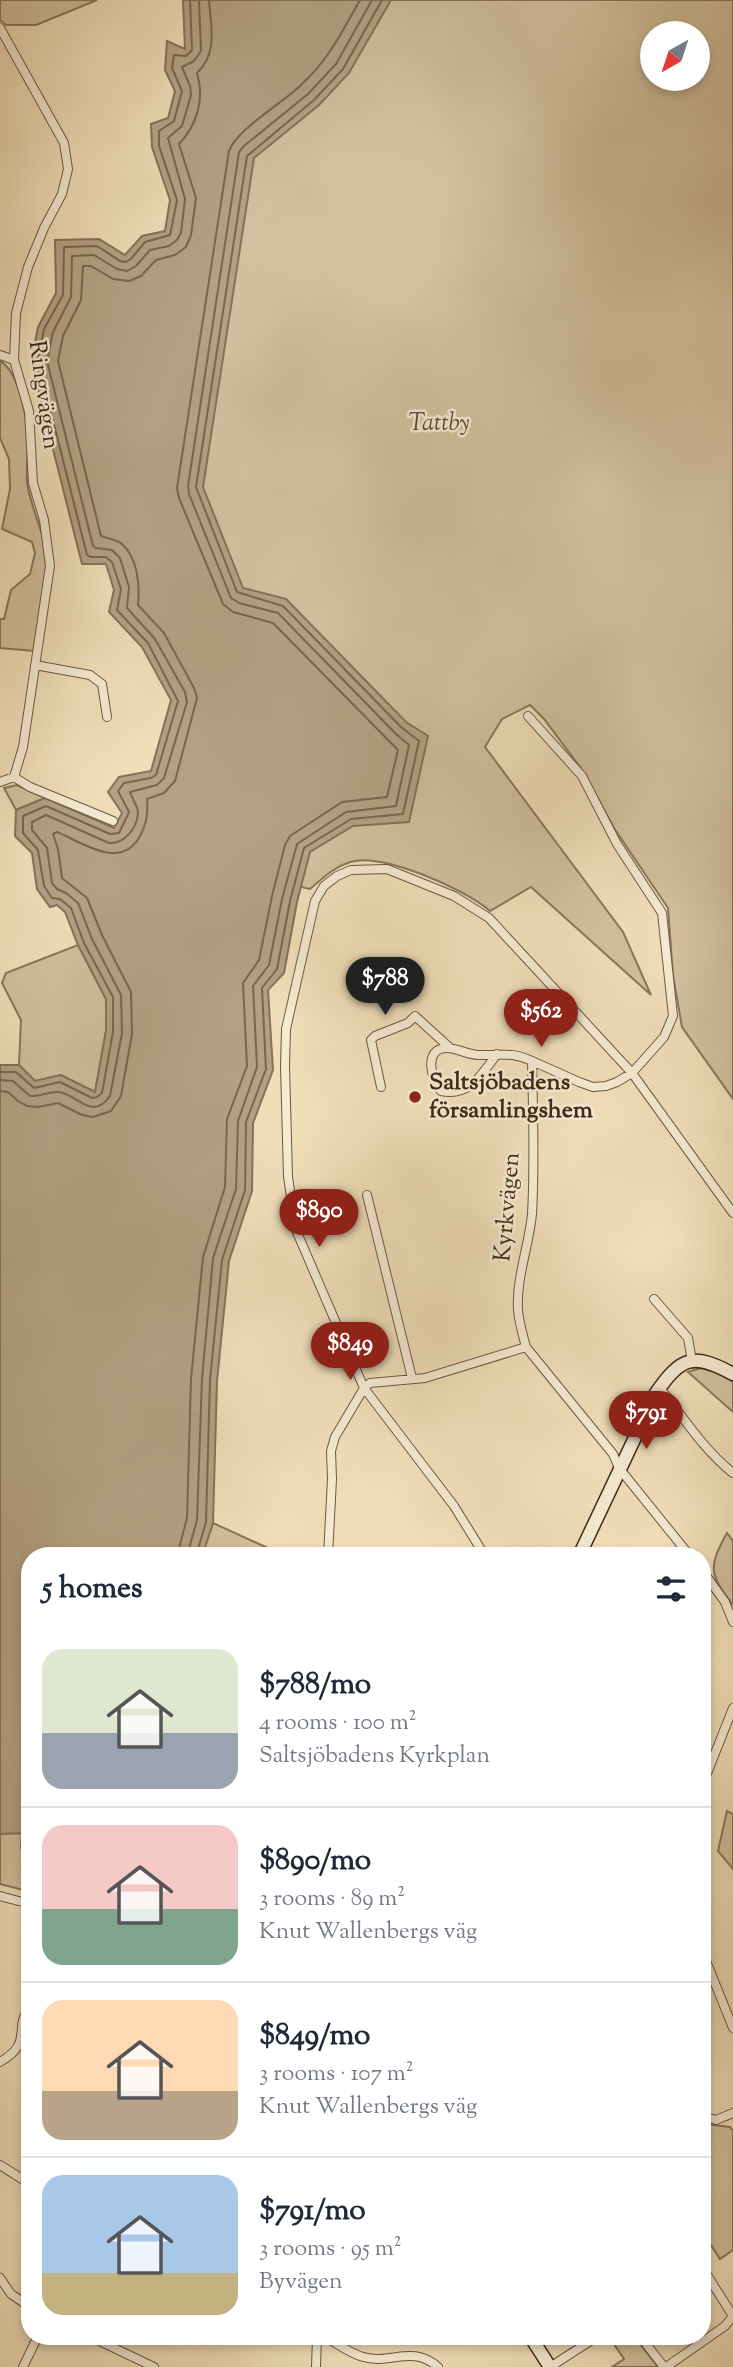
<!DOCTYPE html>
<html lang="en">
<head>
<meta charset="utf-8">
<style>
  :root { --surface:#fff; --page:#f6f6f7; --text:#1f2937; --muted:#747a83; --line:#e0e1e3; --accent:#8f2418 }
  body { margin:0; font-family:"Sorts Mill Goudy",serif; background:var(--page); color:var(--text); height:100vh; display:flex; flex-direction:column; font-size:26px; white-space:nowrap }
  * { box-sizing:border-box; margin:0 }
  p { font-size:23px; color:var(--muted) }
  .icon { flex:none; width:38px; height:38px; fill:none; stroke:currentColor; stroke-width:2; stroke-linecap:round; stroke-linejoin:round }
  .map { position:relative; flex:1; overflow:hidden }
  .drawer { position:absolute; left:21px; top:1547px; width:690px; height:798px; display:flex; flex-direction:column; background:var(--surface); border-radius:28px; box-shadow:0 4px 10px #0003 }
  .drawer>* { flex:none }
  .needle { width:46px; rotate:219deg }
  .tools { position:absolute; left:640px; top:21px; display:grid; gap:14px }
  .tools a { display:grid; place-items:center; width:70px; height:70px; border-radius:50%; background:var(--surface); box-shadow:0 4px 10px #0003; font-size:35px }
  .price { position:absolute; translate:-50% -60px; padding:0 16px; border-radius:24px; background:var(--accent); color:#fff; font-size:23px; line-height:46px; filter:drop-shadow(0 2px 4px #0008) }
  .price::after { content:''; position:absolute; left:50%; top:42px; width:21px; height:16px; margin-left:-10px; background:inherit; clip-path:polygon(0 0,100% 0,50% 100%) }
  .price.current { background:#222; color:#fff }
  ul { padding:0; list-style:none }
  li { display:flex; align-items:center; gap:21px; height:175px; padding:0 21px }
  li+li { border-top:2px solid var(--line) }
  li span { display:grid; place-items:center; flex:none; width:196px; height:140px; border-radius:21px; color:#555 }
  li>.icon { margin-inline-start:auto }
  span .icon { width:84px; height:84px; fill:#fffc; stroke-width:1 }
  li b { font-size:30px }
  h2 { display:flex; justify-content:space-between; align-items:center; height:84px; padding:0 21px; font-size:30px }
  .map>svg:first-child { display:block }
</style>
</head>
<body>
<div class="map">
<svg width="733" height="2367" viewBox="0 0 733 2367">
  <rect width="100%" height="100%" fill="#f0deb9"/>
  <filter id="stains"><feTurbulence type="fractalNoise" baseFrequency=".00286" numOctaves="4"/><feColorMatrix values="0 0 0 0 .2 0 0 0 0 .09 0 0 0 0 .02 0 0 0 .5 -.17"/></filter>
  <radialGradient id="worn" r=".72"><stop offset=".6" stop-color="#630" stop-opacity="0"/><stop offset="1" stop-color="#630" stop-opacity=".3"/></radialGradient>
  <path fill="#d2c09e" stroke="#89765c" stroke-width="2" fill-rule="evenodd" d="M0 0H97L36 25H6L0 20Z
    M286 0H733V1099L682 1027 673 975 668 908 614 828 583 771 544 719 530 705 502 719 485 747 623 932 651 995 531 887 490 911C465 889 382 852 350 862 334 867 323 878 310 889L301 887 205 643 176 284ZM653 33H698V79H653Z
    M0 361C19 371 27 419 28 439 28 453 26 468 27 482 31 511 47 536 47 566 47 590 38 626 34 651L0 648V619H4L11 590 30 574 35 553 32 542 2 529 10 489 9 459 0 438Z
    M17 785 45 798 16 810 4 788Z
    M78 945 106 999V1031L95 1092 61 1075 35 1081 19 1065 21 1020 2 983 6 973Z
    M701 1368 716 1372 733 1382V1412L688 1372Z
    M213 1523 268 1548V1556H202Z
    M727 1533 733 1541V1605C709 1574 708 1567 727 1533Z
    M727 1811 733 1814V1869L718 1851Z
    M11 1832H22L21 1848 26 1850 30 1834V1867L22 1868 27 1886 23 1890 0 1884V1834Z
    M702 2121 706 2124 730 2127 733 2131V2250L720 2259 702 2231Z
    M613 2336H634L658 2367H612L624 2359 610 2338Z"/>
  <path fill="#b4a183" stroke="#867259" stroke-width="2" d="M183 0H391L349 73 319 105 254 158 203 487 243 588 286 599 406 722 428 736 409 822 353 826 310 852 297 902 284 973 268 990 273 1070 253 1123 252 1191 229 1261 217 1381 213 1523 202 1556H30V1833L0 1834V1065H19L35 1081 61 1075 95 1092 106 1031V999L78 945 65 912 57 905 50 907 37 889 32 853 15 836 16 810 45 798 114 828 122 813 108 792 119 777 151 771 171 700 142 647 109 612 114 590 106 564H82L31 362 38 327 56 293 55 240 99 239 125 255 142 236 165 231 170 200 152 147 151 124 168 118 175 91 165 70 167 41 185 49Z"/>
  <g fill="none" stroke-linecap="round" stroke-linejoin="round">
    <path stroke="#7a664e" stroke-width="2" d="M0 1072H16L34 1088 60 1082 92 1098 97 1097 102 1093 113 1032V997L84 943 71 908 60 899 52 898 44 886 38 850 23 833V816L46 806 110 834 119 833 129 812 118 791 124 783 151 778 156 775 178 701 148 643 117 610 121 589 112 562 106 557H90L87 555 38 361 44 329 63 295 64 247 97 246 120 261 126 262 131 259 145 242 170 235 177 200 159 146V131L174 121 182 91 172 68 174 55 186 56 192 50 190 0
      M0 1080 13 1081 30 1096C40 1097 49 1091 59 1092 77 1094 92 1122 110 1096L122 1033 121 995 92 939 78 903 66 893 57 889 52 883 47 848 32 830V822L46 815 109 843C124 844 137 829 138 813 138 806 132 799 130 792L157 785 164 778 187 702 185 692 155 639 127 608 129 587 120 558 112 550 96 548 93 546 47 361 53 332 71 297 72 256 94 255 117 269 127 271 136 266 150 250 169 246 177 240 181 233 185 199 168 138 182 126 191 95 190 86 182 67 194 61 201 51 199 0
      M0 1091 8 1092 18 1101 27 1106 38 1107 58 1103 82 1115 93 1117 111 1111 121 1096 132 1034 131 992 102 935 87 898 62 878 58 849 53 834 57 832C83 843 121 871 140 836 147 822 148 814 147 799L164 793 175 781 197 698 194 688 164 633 138 605C140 586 138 558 122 544 116 539 108 539 101 536L58 361 63 336 81 300 83 266H91L113 279 129 281 141 276 156 260 175 255 186 247 191 235 196 198 179 144C197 125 205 99 197 73 218 53 211 28 209 0
      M177 1556 187 1518 191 1379 203 1257 225 1187 227 1119 247 1066 243 983 259 960 272 896 285 845 290 836 342 802 387 797 398 750 273 623 233 612 223 604 179 498 177 488 229 151C238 128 283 103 301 85 329 59 342 32 360 0
      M187 1556 197 1520 202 1379 213 1258 236 1189 238 1121 257 1067 253 986 269 965 282 899 297 844 346 812 396 806 409 745 395 733 278 613 239 603 231 598 189 494 188 486 239 152 244 146 308 94 336 64 372 0
      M196 1556 206 1522 210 1380 222 1260 245 1190 246 1122 266 1069 262 988 277 969 290 901 304 848 351 819 403 814 419 741 401 727 283 606 237 592 196 487 247 156 314 100 343 69 382 0"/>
    <defs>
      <path id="street" d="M0 28 64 143 68 169 62 194 44 228 28 267 16 313 14 360 29 411 33 483 44 520 50 566 23 747 14 777
        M0 355 14 360
        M35 665 90 675 102 684 107 717
        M528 716 582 776 617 844 662 913 673 1016 664 1037 632 1073 617 1082 606 1086 593 1087 579 1082 532 1061C533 1112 535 1163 532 1214 529 1246 516 1278 518 1310 519 1323 523 1335 526 1347L613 1454 619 1468 690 1556
        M0 782 14 777 30 787 113 821
        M497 1054C481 1075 470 1097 441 1091 431 1080 423 1048 447 1048 457 1048 468 1055 479 1055 500 1056 511 1051 532 1061
        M381 1087 371 1040 375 1036 408 1023 415 1016 449 1047
        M367 1195 412 1378
        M654 1299 688 1338 692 1361
        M660 1388C683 1417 704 1450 733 1473
        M328 1556 332 1479 331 1451 335 1437 364 1388 370 1383 425 1378 526 1347
        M485 1556 454 1506 364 1388 296 1230 288 1177 285 1066 286 1029 315 901 324 886 337 876 351 870 387 869 454 896 489 918 632 1073 733 1213
        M702 1570 725 1602 733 1622
        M702 1786 733 1708
        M0 1896 30 1904
        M702 1951 733 2028
        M0 2062C35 2042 12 2027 30 2008
        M702 2116 716 2120 733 2113
        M0 2165 30 2184
        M0 2278 11 2294 30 2307
        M89 2336 154 2367
        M323 2336C337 2343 349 2353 363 2357 391 2365 412 2344 438 2367
        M640 2336 664 2367
        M23 2367 38 2336
        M316 2367 317 2336
        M550 2367 598 2336
        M666 2367 725 2326 733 2316 707 2275 702 2272"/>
      <path id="secondary" d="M579 1556 656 1393C681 1357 693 1352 733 1374
        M530 2336 550 2367"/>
    </defs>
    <use href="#street" stroke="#6c5841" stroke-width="10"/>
    <use href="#secondary" stroke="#402b19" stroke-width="15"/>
    <use href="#street" stroke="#f5ead2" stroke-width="8"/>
    <use href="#secondary" stroke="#f5ead2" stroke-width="12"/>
  </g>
  <circle fill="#8f2418" stroke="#f5ead2" stroke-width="2.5" cx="415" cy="1097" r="7"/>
  <g text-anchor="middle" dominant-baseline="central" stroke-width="5" stroke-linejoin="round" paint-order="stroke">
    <g font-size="24" fill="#402b19" stroke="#f5ead2">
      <text transform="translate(43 395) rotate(82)">Ringvägen</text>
      <text transform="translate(508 1207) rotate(-85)">Kyrkvägen</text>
    </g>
    <g font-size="24" font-style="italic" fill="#5d4934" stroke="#f5ead2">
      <text x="439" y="424">Tattby</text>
    </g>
    <g font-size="24" font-weight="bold" fill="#402b19" stroke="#f5ead2" text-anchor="start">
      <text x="429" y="1083">Saltsjöbadens<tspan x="429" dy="28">församlingshem</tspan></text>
    </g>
  </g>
  <rect width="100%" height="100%" filter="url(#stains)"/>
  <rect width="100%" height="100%" fill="url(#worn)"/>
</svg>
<div class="tools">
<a><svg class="needle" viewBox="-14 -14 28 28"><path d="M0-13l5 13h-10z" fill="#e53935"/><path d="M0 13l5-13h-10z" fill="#747a83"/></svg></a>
</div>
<b class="price current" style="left:385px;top:1017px">$788</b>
<b class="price" style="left:541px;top:1049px">$562</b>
<b class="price" style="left:319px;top:1249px">$890</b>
<b class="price" style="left:350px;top:1382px">$849</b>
<b class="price" style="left:646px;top:1451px">$791</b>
<section class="drawer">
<h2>5 homes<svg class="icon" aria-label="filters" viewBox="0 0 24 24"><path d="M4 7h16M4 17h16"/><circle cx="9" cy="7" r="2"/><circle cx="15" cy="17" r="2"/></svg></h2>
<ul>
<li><span style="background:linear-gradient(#dfe7d0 60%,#9aa5b1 0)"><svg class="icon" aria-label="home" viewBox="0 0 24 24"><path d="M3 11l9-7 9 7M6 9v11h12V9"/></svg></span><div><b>$788/mo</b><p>4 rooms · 100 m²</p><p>Saltsjöbadens Kyrkplan</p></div></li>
<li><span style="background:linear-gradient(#f6c9c9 60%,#7fa58c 0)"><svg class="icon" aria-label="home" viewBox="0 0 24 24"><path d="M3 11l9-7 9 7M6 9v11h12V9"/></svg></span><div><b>$890/mo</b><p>3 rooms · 89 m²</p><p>Knut Wallenbergs väg</p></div></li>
<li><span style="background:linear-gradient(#ffd9b3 65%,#b9a48a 0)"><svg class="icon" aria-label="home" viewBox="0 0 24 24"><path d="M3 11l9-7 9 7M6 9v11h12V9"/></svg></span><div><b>$849/mo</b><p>3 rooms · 107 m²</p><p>Knut Wallenbergs väg</p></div></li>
<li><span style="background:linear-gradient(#a9c7e8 70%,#c2b280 0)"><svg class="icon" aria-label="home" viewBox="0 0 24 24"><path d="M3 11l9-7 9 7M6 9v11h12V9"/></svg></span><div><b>$791/mo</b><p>3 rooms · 95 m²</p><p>Byvägen</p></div></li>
</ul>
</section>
</div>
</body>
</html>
